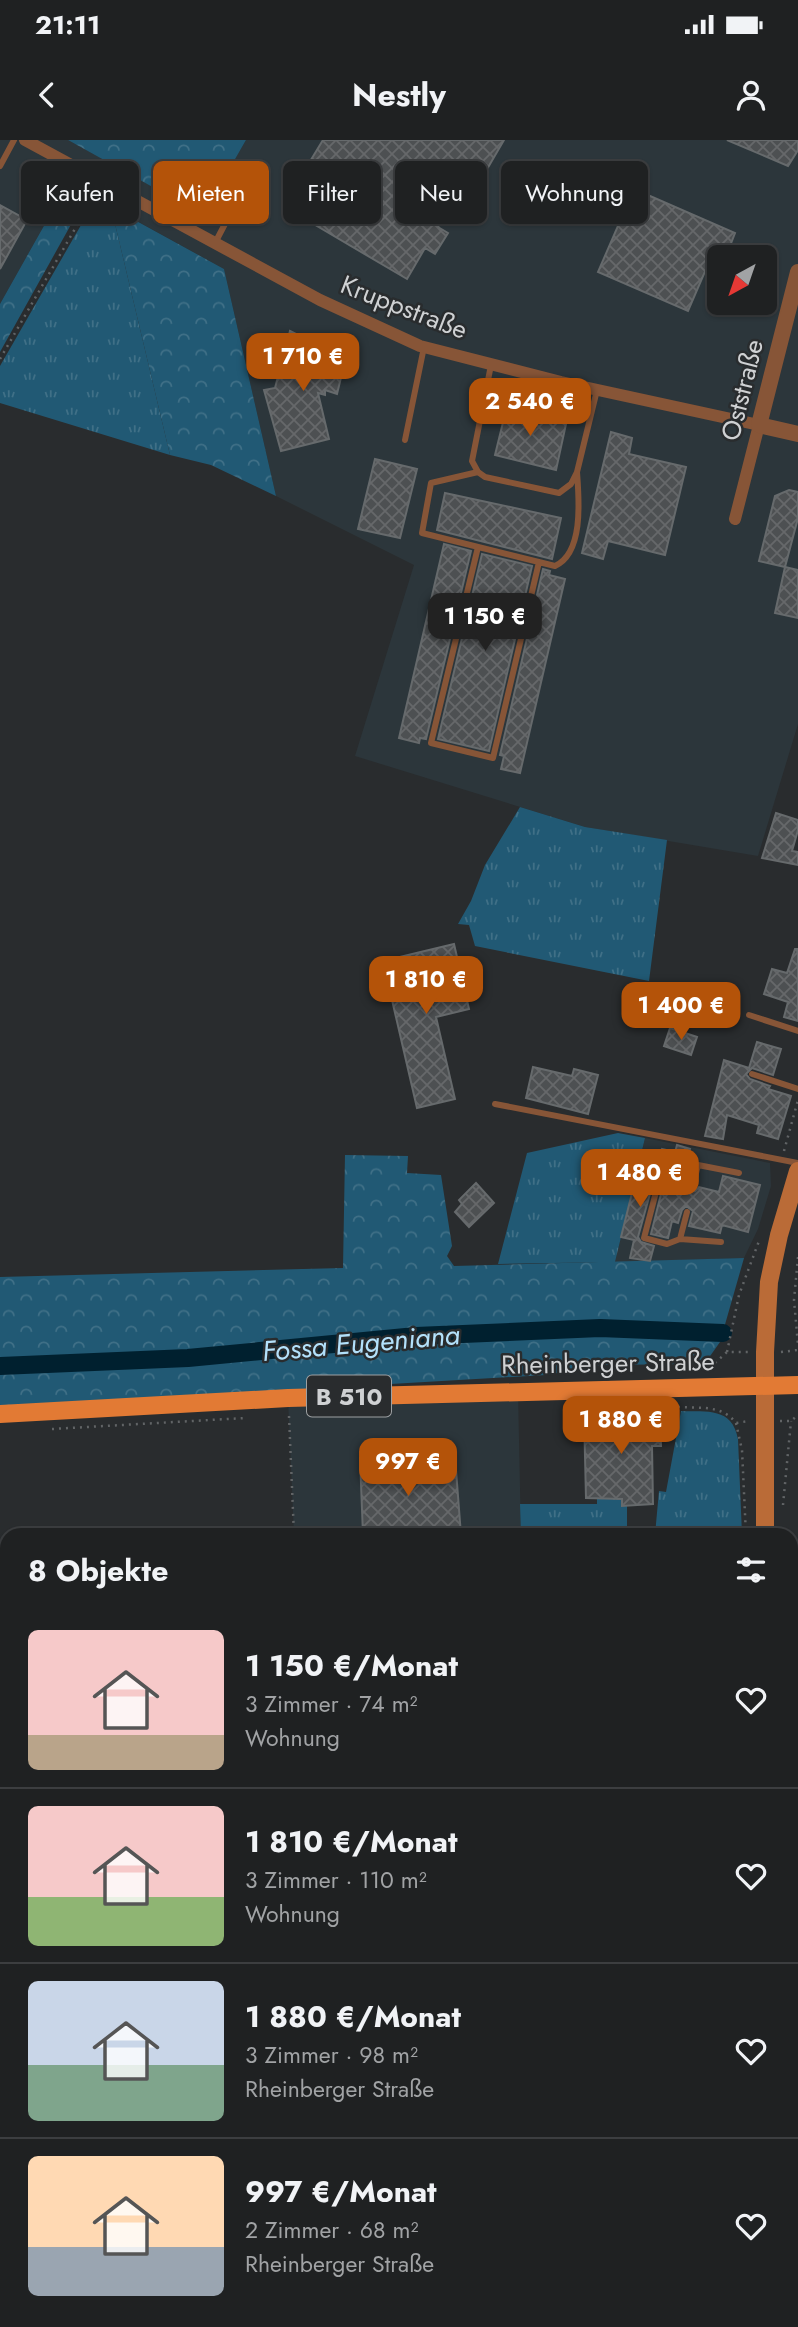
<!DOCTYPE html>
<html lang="de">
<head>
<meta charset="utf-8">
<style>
  :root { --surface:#1f2122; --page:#2c2e2f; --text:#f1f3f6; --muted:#a1a3a5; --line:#3c3e40; --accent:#b45309 }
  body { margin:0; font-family:Jost,sans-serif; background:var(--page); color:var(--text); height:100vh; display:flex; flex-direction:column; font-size:26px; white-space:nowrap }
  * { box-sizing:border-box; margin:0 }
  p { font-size:23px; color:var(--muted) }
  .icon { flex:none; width:38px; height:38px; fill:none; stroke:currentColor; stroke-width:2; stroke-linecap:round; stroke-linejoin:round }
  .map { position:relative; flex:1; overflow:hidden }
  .panel { position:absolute; left:0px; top:1388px; width:798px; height:800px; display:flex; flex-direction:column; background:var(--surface); border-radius:21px 21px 0 0; box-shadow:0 2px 5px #0004,0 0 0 2px var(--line) }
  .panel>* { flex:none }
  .hud { position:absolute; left:21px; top:21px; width:756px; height:63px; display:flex; gap:14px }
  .needle { width:46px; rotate:220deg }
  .buttons { position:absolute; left:707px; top:105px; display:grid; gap:14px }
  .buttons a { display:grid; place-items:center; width:70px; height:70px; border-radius:10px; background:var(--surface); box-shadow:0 2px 5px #0004,0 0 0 2px var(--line); font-size:35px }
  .price { position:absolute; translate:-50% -60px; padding:0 16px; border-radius:14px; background:var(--accent); color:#fff; font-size:23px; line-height:46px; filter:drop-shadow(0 2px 4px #0008) }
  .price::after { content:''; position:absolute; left:50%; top:42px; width:21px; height:16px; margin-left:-10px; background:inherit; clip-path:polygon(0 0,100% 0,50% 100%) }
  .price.on { background:#222; color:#fff }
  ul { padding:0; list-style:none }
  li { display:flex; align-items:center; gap:21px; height:175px; padding:0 28px }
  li+li { border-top:2px solid var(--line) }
  li span { display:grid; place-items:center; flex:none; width:196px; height:140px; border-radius:10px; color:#555 }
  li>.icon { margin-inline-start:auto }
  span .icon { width:84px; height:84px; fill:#fffc; stroke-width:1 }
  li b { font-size:30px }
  h2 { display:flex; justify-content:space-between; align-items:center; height:84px; padding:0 28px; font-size:30px }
  .tag { padding:0 24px; border-radius:10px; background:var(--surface); box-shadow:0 2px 5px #0004,0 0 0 2px var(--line); font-size:24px; line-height:63px }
  .tag.on { background:var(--accent); color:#fff }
  .status { display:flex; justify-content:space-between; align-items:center; height:49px; padding:0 35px; background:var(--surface); direction:ltr }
  .status svg { height:19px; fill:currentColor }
  header { display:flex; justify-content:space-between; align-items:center; height:91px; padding:0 28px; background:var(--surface); font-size:32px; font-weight:700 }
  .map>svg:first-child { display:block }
</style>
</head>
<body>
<div class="status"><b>21:11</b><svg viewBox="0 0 49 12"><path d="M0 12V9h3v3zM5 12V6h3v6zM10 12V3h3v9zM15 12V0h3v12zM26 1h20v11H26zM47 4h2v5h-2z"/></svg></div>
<header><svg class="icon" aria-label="back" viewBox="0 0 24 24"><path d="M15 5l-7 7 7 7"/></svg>Nestly<svg class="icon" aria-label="person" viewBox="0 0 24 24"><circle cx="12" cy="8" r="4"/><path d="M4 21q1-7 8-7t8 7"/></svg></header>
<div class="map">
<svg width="798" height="2187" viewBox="0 0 798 2187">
  <defs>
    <pattern id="grass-tufts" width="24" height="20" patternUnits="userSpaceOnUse" patternTransform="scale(1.75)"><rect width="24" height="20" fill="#215974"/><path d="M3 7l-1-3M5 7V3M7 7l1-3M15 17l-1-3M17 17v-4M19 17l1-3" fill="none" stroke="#407087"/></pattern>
    <pattern id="forest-crowns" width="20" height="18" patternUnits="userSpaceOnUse" patternTransform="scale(1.75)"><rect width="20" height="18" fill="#215974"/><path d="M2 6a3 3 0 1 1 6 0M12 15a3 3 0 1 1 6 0" fill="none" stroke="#407087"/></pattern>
    <pattern id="building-cross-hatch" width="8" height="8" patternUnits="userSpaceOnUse" patternTransform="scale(1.75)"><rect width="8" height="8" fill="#4d5052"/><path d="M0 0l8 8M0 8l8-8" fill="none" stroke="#66686a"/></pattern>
  </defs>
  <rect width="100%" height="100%" fill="#292c2e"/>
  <path fill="#2c363b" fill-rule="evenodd" d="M0 0H68L203 74 246 0H798V584L758 716 585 687 355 616 414 425 276 356 224 129 68 43 0 164ZM719 117H765V163H719Z
    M645 998 770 1023 771 1046 758 1089 744 1118 615 1122Z
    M518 1252 521 1395H294L288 1258Z"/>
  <path fill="url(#grass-tufts)" d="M96 59 111 67 170 315 0 263V226Z
    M520 667 585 687 667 700 649 841 475 806 469 785 458 784 471 761 485 725Z
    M618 993 645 998 615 1122 498 1124 527 1013Z
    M681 1271C707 1272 732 1267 738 1299L742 1395H655L659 1351 666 1352Z
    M597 1357 600 1359 601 1357H621L622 1366H627V1395H521L520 1364H597Z
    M435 2181V2180L542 2181V2187H435Z"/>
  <path fill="url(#forest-crowns)" d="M68 0H246L203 75Z
    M68 43 88 54 0 212V164Z
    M111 67 224 129 276 356 211 325 170 315Z
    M345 1015 408 1016 407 1033 441 1035 452 1106 447 1116 454 1126 744 1118 720 1202 708 1219 695 1224 602 1225 546 1235 0 1267V1137L343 1128Z"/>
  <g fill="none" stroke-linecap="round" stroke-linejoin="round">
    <path stroke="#00202f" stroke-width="18" d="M0 1226 188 1218 416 1196 600 1188 723 1193"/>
  </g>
  <path fill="url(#building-cross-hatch)" stroke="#666a6c" stroke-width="2" d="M323 0H504L479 43 467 37 438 87 448 93 435 114 425 108 407 139 283 66Z
    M727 0H798V10L788 26Z
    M634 49 735 93 728 111 716 106 688 171 598 132Z
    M0 65 27 80 0 129Z
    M290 191 330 211 329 219 345 221 337 254 325 250V255L318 253 329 299 281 311 264 250 275 248Z
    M508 262 525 266 523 274 566 284 556 330 495 315Z
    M611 292 632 298 629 314 686 327 665 415 608 401 603 419 582 413Z
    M375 319 417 329 400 398 358 389Z
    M789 350 798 352V378L785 427 759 421 775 356Z
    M445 353 561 378 552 419 437 390Z
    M444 404 471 411 426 599 420 598 419 603 399 598Z
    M482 414 532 426 489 611 438 599Z
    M785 427 798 430V478L775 473Z
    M543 429 550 431 549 435 565 439 520 633 501 629 504 616 500 615Z
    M776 673 798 680V690L792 711 798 712V725L762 718Z
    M454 804 469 869 436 877 455 959 417 968 383 821Z
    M795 809H798V881L784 877 788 862 764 854 772 829 787 833Z
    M670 888 697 897 691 915 664 906Z
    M757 902 781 909 773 935 752 928 746 934 750 939 770 946 768 949 791 956 778 999 757 993 759 985 727 975 723 999 705 996 724 920 749 928Z
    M533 927 572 936 574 929 598 935 588 974 526 958Z
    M677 1005 690 1009 681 1042 688 1044 691 1051H695L699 1047 719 1052 723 1036 760 1045 748 1092 722 1085 720 1093 689 1086 693 1071 686 1066 682 1070 678 1083 672 1081 668 1098 651 1094 668 1026 665 1020 659 1021 662 1009 675 1012Z
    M641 1017 659 1021 638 1097 641 1102 654 1106 650 1121 630 1118 634 1100 621 1097Z
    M476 1043 494 1063 469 1087 455 1072 462 1064 459 1060Z
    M660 1272 661 1306H652L653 1364 622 1366V1359L586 1358 584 1274Z
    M423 1316 424 1331 456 1330 461 1395H363L360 1318Z"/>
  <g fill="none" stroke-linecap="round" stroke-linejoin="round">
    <path stroke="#616466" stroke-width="2.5" stroke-dasharray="2 5" stroke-linecap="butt" d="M0 219 95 54
      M784 1011 798 960
      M798 1117 794 1160 798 1205
      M727 1212 739 1155 759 1101
      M781 1212 798 1210
      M715 1223 727 1212H750
      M671 1266C694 1270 720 1262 736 1283L749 1281
      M289 1276 294 1395
      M780 1281H791L798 1275
      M736 1283 742 1310 746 1395
      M52 1289 245 1278
      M783 1365 791 1281
      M791 1401H798
      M0 1521 7 1522
      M0 1768 7 1771
      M0 1949H7
      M317 2187 318 2180
      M742 2187V2180"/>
    <path stroke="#875537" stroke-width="6" d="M0 26 14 0
      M215 103 237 61
      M491 225 472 321 478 332 485 337 559 353 571 344 577 332 597 250
      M405 300 424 207
      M478 332 431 343 422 393 555 426C584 413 579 359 577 332
      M478 407 431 603 493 618 539 422
      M749 875 798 891
      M752 934 798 949
      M495 964 798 1023
      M663 1025 644 1098 667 1104 680 1099 721 1102
      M693 1046 698 1025 739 1033
      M680 1099 687 1072"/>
    <path stroke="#875537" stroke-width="12" d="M25 0 320 160 420 206 561 242 759 285 735 379
      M0 1862 7 1863
      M159 2187V2180"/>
    <path stroke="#875537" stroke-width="16" d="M798 132 759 285 798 294"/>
    <path stroke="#ba6b37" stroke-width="18" d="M765 1395V1212L769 1142 779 1095 798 1031
      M763 2180V2187"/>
    <path stroke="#e27a34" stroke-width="18" d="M0 1274 288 1258 798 1245"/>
  </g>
  <g text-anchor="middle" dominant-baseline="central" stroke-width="5" stroke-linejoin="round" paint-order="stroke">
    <rect fill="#292c2e" stroke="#9da0a2" stroke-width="2" x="307" y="1235.5" width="84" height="41" rx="5"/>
    <g font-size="24" font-weight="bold" fill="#cfd1d3">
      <text x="349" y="1256">B 510</text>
    </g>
    <g font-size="26" fill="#cfd1d3" stroke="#292c2e">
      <text transform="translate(404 167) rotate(21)">Kruppstraße</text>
      <text transform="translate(742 250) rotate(-76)">Oststraße</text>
      <text transform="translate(608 1223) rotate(-1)">Rheinberger Straße</text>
    </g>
    <g font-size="28" font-style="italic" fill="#b3e1fb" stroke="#292c2e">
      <text transform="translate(361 1203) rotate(-5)">Fossa Eugeniana</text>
    </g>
  </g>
</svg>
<div class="buttons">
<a><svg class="needle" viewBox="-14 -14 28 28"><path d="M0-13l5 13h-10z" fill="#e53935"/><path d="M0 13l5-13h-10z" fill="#a1a3a5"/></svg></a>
</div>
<b class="price" style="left:303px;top:253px">1 710 €</b>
<b class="price" style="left:530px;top:298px">2 540 €</b>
<b class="price on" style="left:485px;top:513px">1 150 €</b>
<b class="price" style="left:426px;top:876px">1 810 €</b>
<b class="price" style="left:681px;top:902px">1 400 €</b>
<b class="price" style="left:640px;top:1069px">1 480 €</b>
<b class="price" style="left:621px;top:1316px">1 880 €</b>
<b class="price" style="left:408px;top:1358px">997 €</b>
<div class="hud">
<a class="tag">Kaufen</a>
<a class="tag on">Mieten</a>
<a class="tag">Filter</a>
<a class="tag">Neu</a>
<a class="tag">Wohnung</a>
</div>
<section class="panel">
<h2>8 Objekte<svg class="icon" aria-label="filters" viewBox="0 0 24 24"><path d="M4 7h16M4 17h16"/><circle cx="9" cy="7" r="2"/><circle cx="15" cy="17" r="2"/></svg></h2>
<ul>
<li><span style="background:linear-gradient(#f6c9c9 75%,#b9a48a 0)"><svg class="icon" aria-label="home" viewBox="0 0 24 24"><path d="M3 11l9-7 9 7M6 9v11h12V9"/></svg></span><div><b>1 150 €/Monat</b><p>3 Zimmer · 74 m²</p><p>Wohnung</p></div><svg class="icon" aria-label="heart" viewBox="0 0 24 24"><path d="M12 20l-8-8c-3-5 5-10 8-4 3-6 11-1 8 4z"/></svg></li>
<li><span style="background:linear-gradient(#f6c9c9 65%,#8fb573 0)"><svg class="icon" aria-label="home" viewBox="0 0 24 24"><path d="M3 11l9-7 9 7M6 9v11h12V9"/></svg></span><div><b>1 810 €/Monat</b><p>3 Zimmer · 110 m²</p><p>Wohnung</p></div><svg class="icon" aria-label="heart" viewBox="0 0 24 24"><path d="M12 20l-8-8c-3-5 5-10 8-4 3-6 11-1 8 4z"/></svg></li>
<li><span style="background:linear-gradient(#c9d6e8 60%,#7fa58c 0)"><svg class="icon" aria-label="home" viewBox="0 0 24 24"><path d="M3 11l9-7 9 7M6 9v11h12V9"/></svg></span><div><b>1 880 €/Monat</b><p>3 Zimmer · 98 m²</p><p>Rheinberger Straße</p></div><svg class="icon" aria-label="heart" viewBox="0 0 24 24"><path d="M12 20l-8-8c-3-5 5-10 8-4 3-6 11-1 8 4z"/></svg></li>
<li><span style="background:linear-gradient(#ffd9b3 65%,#9aa5b1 0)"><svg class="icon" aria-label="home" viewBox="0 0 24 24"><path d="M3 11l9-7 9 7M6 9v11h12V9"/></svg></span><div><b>997 €/Monat</b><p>2 Zimmer · 68 m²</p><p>Rheinberger Straße</p></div><svg class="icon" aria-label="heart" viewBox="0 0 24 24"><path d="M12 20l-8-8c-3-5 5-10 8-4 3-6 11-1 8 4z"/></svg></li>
</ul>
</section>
</div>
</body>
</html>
